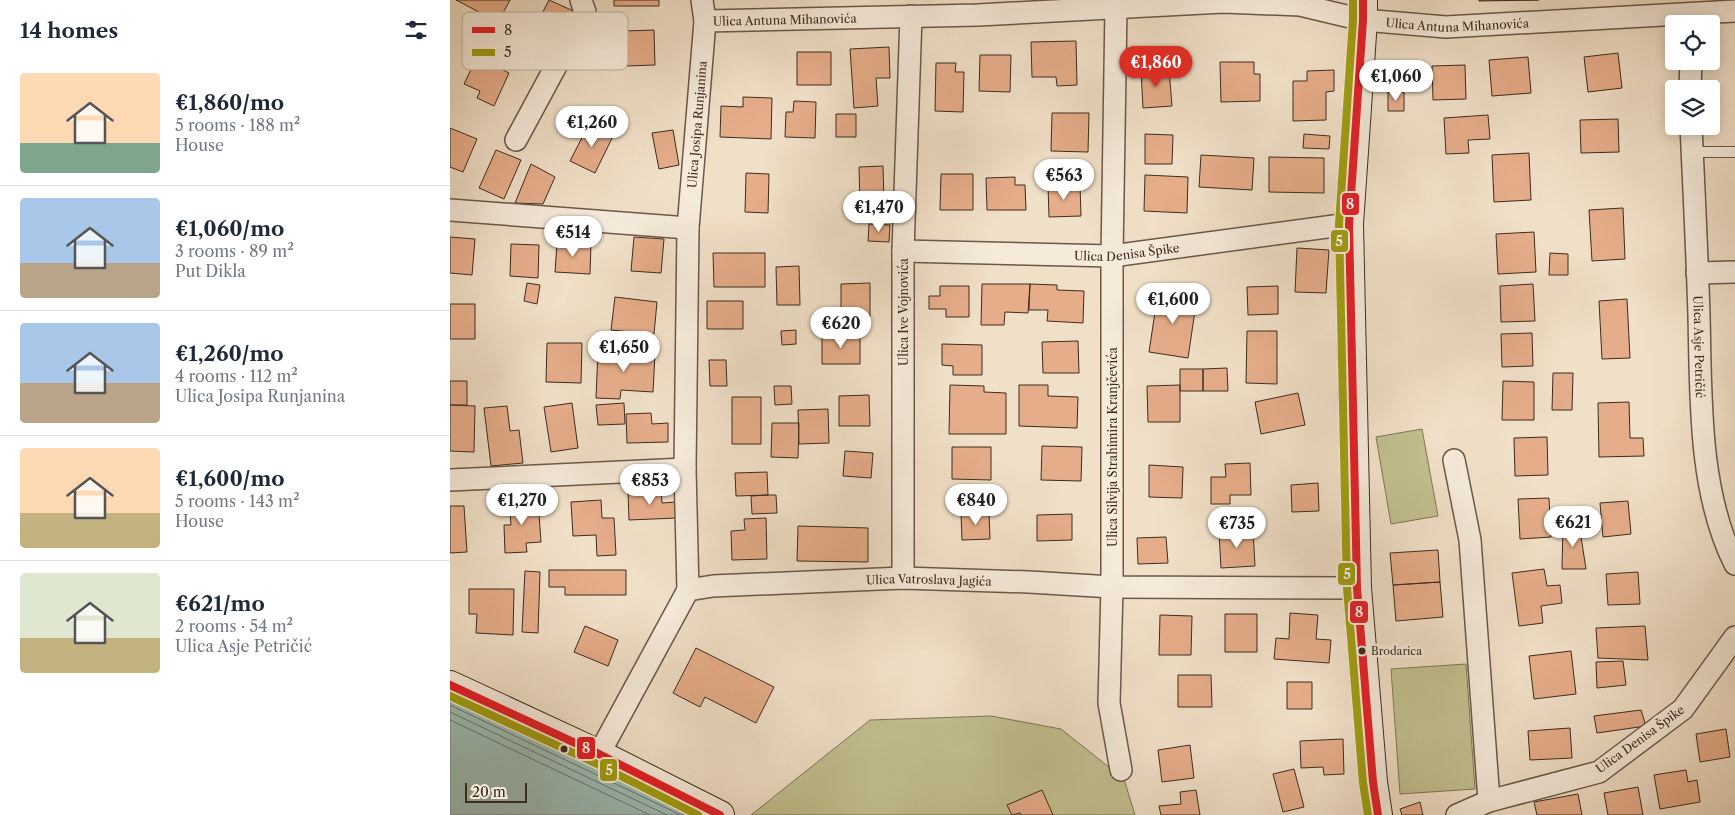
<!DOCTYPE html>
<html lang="en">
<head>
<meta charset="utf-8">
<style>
  :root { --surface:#fff; --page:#f6f6f7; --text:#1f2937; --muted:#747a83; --line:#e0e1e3; --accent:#d93025 }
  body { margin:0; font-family:"Libre Caslon Text",serif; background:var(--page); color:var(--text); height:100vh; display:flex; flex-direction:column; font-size:19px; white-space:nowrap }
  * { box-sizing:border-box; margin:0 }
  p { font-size:16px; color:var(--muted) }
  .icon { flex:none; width:28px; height:28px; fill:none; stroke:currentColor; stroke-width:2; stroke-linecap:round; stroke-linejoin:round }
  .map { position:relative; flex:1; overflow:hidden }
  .side { display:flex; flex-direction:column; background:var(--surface); width:450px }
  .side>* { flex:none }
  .controls { position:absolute; left:1215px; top:15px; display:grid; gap:10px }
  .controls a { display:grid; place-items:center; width:55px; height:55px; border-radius:5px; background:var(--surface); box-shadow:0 2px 12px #0003; font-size:25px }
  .scale { position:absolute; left:15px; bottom:12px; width:62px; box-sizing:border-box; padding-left:5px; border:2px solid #3d2c1f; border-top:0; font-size:14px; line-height:18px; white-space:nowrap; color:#3d2c1f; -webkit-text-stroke:4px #f6ebdb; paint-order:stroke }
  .price { position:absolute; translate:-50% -42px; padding:0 11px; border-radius:18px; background:#fff; color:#222; font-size:16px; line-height:32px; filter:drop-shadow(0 1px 2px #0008) }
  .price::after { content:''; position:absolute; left:50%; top:30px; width:15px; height:11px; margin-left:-8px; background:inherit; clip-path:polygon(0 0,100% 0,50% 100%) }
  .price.selected { background:var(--accent); color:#fff }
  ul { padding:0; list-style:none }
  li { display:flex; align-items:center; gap:15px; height:125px; padding:0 20px }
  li+li { border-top:1px solid var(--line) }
  li span { display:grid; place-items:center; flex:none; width:140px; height:100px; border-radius:5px; color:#555 }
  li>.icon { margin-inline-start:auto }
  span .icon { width:60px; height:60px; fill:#fffc; stroke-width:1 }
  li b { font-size:21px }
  h2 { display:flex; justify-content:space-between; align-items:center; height:60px; padding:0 20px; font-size:21px }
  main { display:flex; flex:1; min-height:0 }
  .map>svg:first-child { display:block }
</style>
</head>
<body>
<main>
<section class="side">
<h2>14 homes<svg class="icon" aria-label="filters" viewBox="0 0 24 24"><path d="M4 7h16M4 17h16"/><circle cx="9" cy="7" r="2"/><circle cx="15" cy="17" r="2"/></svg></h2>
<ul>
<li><span style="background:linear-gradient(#ffd9b3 70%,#7fa58c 0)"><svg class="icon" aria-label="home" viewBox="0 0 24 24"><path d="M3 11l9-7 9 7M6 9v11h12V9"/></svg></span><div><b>€1,860/mo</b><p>5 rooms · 188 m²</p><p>House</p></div></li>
<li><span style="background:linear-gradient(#a9c7e8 65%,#b9a48a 0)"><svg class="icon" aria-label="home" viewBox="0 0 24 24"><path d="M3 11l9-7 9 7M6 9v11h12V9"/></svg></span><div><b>€1,060/mo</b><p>3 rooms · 89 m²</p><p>Put Dikla</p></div></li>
<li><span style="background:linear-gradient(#a9c7e8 60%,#b9a48a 0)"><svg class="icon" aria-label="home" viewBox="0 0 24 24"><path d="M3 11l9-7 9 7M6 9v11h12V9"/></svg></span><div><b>€1,260/mo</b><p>4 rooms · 112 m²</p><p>Ulica Josipa Runjanina</p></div></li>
<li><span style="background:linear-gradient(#ffd9b3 65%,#c2b280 0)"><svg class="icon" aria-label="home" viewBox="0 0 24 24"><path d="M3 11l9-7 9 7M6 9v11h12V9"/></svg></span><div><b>€1,600/mo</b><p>5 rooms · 143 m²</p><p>House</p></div></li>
<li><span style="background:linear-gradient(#dfe7d0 65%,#c2b280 0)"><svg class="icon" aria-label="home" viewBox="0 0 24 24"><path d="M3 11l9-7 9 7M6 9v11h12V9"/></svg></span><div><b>€621/mo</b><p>2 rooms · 54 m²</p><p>Ulica Asje Petričić</p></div></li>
</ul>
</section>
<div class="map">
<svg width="1285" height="815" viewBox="0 0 1285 815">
  <rect width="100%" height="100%" fill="#f1e0c8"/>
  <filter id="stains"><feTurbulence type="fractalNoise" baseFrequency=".004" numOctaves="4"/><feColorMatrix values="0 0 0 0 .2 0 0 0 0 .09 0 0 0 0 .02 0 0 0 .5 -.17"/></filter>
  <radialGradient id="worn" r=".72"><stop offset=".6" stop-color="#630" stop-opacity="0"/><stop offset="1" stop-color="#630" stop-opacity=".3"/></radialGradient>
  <path fill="#c2c090" stroke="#807658" d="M972 429 988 516 941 524 926 437Z
    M1016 664 1025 789 950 794 941 669Z
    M541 716 611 729 674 779 685 815H301L420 720Z"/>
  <path fill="#9bbdb7" stroke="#75837a" d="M0 699 237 812 235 815H0Z"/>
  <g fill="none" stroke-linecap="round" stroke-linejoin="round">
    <path stroke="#6c746b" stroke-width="1" d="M0 705 231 815
      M0 712 217 815
      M0 720 200 815"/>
  </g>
  <path fill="#e6ad8a" stroke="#3d2c1f" d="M6 0H60L48 22Z
    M99 0 128 13 109 50 81 35Z
    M164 0H209V6H164Z
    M1029 0H1089L1029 1Z
    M204 30 205 65 176 66 174 31Z
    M626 41 627 85 607 86 606 77H582L581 42Z
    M439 47 440 78H426L428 106 404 108 400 49Z
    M347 52H381V85H347Z
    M1168 53 1172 88 1138 92 1134 57Z
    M530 55H561L560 92 529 91Z
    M27 57 59 73 44 106 27 98 30 91 14 84Z
    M1078 57 1081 93 1042 96 1039 60Z
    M770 62H804V74H810V101L771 102Z
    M486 63H506L505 72H514L513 112 485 111Z
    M1015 65 1016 99 983 100 982 66Z
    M719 69 722 106 693 108 691 70Z
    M884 70V91L876 92V120L843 121V81H857V71Z
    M938 92H954V111H938Z
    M293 97 322 98 321 139 270 137 271 106 293 107Z
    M344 101 366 102 365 138 335 137 336 112H343Z
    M602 113H639L638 152 601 151Z
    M386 114H406V137H386Z
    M1038 115 1040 139 1018 140 1019 153 996 154 994 118Z
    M1168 119 1169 152 1131 153 1130 120Z
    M140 122 164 134 145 173 120 161Z
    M0 128 27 139 13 172 0 167Z
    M223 130 229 165 209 169 202 133Z
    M695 134 723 135 722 164H695Z
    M854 134 880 136 879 149 853 148Z
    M46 150 71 160 54 199 29 188Z
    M1079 153 1081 200 1044 202 1042 155Z
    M751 155 804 158 802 190 749 187Z
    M819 157 874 158V193L819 192Z
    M81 164 105 177 93 204 65 203Z
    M433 166 434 203 410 204 409 167Z
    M296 173 319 174 318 213 295 212Z
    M491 174H523V210H490Z
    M695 175 738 177 737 213 694 211Z
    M565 177V185H575L576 210H537L536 178Z
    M630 185 631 216 599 217 598 186Z
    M1173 208 1175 259 1142 261 1139 210Z
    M419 224 440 225 439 242 418 241Z
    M1084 232 1086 272 1048 274 1046 234Z
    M0 237 25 239 22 275 0 273Z
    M184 237 214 239 211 273 181 271Z
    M107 243 141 244 140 274 105 272Z
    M61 244 89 245 88 278 60 276Z
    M847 248 879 250 876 293 845 292Z
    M263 253H315V287H264Z
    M1100 253 1118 254V275H1099Z
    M349 266 350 305H327L326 267Z
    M77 283 90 285 87 304 74 301Z
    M420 283V317L391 316V284Z
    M532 284H580L578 313 555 312 554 325H531Z
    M580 284 607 285V290L634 291 633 323 597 321 598 310H579Z
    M1083 284 1085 321 1051 322 1050 286Z
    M490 286H519V317H496V309H479V296H490Z
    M828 286V314L798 315 797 287Z
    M708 292 747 297 738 358 699 352Z
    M165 297 207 302 204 334 161 330Z
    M1177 299 1180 358 1152 359 1149 301Z
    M257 301H293V329H257Z
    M0 304H25V339H0Z
    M346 330V344L332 345 331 331Z
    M797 331H827V384L796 383Z
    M410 333V364H372V334Z
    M1082 333 1083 366 1052 367 1051 334Z
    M628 341 629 373H593L592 342Z
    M97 343H132L131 383 96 382Z
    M492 344 532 345V375H503V366L492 365Z
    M148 351 205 354 203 392 171 390 170 399 146 398Z
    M259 360H276L277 386H260Z
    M777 368 778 391H753V369Z
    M730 369H753V391H730Z
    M1103 373H1123L1122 410H1102Z
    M0 381H17V405H0Z
    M1053 381 1084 382V420H1052Z
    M500 385 534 386V392L556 393V434H499Z
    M569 385H598V396L628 397 627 428 569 426Z
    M730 385V422H698L697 386Z
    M324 386H341L342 404 325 405Z
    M848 393 855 425 811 434 805 402Z
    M419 395 420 426H389V396Z
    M282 397H311V444H282Z
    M1179 402 1180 438H1193L1194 456 1149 457 1148 403Z
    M122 403 128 448 101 452 94 407Z
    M174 403 175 424 148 425 146 405Z
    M0 405 25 406 24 452 0 451Z
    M57 406 60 431 69 430 73 463 41 466 34 408Z
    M378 409 379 443 349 444 348 410Z
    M201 413 202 424 218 423V442L177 443 176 414Z
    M322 423H349L348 458 321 457Z
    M1097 437 1098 475 1065 476 1064 438Z
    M592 446 632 447 631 481 591 480Z
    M502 447H541V480L502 479Z
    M395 451 423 453 421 478 393 476Z
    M800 463 801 495H780V504H761V477H776L775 464Z
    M699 465 733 467 732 498 699 497Z
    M317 472 318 495 286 496 285 473Z
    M868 483 869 511 842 512 841 485Z
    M211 490 212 503 226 502 227 518 179 520 178 492Z
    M318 495H326L327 513 302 514 301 496Z
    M1099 498 1101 537 1070 539 1068 499Z
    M88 500 91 542 76 543 77 552 55 553 54 525H61L59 502Z
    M151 500 152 518H164L166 555 147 556 146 535 123 536 121 502Z
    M1178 501 1181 534 1153 537 1150 503Z
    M0 506H14L17 552 0 553Z
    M539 513 540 539 512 540 511 514Z
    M622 514V540L587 541V515Z
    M316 518 317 559 282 560 281 531 295 530 294 519Z
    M1129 524 1136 569H1112L1113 525Z
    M348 526 418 528V562L347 561Z
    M803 530 805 566 771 568 769 532Z
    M716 537 718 563 688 564 687 538Z
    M988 550 990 582 943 585 940 553Z
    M1094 569 1097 586 1110 585 1112 603 1091 606 1093 623 1069 626 1062 573Z
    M99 570H176V595H115V587H99Z
    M75 571 90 572 88 633 72 632Z
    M1188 572 1190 604 1158 605 1156 574Z
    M990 582 993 617 946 621 943 585Z
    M19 589H64L63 635 26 633 27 614H19Z
    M840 613 868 615 866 639 881 640 879 663 824 659 826 638 839 639Z
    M775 614H807V652H775Z
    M710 615 742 616 741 655H709Z
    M135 626 168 640 158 666 124 652Z
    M1195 626 1198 660 1148 658 1146 628Z
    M246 648 324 687 306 723 255 697 250 707 223 693Z
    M1121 651 1126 694 1084 699 1079 656Z
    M1173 661 1176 685 1147 688 1146 662Z
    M728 675H761L762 707H728Z
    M837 682H862V709H837Z
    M1191 710 1196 726 1147 733 1144 716Z
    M1120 728 1122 758 1080 760 1078 731Z
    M1276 729 1280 757 1250 762 1246 734Z
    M893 739 894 774 874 775 873 767 851 768 850 741Z
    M740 745 744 778 712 782 708 750Z
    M844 769 854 807 833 812 823 774Z
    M1236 770 1238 782 1247 780 1250 802 1210 809 1204 775Z
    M1188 787 1193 815H1158L1154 793Z
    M592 790 603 815H571L570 813 562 815 557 805Z
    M746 790 750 815H711L709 806 731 804 730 792Z
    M1128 794 1132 815H1087L1084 802Z
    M970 802 973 815H952L950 809Z"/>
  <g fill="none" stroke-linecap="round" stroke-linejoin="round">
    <defs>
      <path id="lane" d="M1242 152H1285"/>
      <g id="street">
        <path id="s1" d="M252 0 255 21 528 15 773 2 850 5 913 20 996 27 1285 11"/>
        <path d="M666 8 662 256V587L659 703 671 770"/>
        <path d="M1240 89 1241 61"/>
        <path id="s2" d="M1241 126C1244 189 1247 252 1249 315 1251 395 1248 491 1285 564"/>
        <path d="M66 140 135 12 131 0"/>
        <path d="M0 210 238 228"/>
        <path id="s3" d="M453 251 662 256 899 224"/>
        <path d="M1247 273 1285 272"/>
        <path d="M1004 460 1020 540 1039 801"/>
        <path d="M0 480 235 469"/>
        <path d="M453 578V251L461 16"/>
        <path id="s4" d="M238 590 235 469 238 228 255 21"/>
        <path id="s5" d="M149 754 238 590 263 586 453 578 579 582 662 587 907 588"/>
        <path d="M1007 815 1039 801 1149 772 1233 709 1285 637"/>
      </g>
      <path id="secondary" d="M913 0V20L899 224 907 588 923 782 928 815
        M0 685 149 754 270 815"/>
    </defs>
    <use href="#lane" stroke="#6a5949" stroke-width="12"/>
    <use href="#street" stroke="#6a5949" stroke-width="24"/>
    <use href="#secondary" stroke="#3d2c1f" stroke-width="30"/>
    <use href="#lane" stroke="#f6ebdb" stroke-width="10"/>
    <use href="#street" stroke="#f6ebdb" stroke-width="21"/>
    <use href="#secondary" stroke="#f6ebdb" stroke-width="28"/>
    <defs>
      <path id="bus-1" d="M913 0V20L899 224 907 588 923 782 928 815
        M0 685 149 754 270 815"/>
      <path id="bus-2" d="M903 0V20L889 224 897 588 913 783 918 815
        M0 696 145 763 248 815"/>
    </defs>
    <use href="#bus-1" stroke="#f6ebdb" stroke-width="11"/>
    <use href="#bus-2" stroke="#f6ebdb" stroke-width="11"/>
    <use href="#bus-1" stroke="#e32028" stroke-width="8"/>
    <use href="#bus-2" stroke="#a09d11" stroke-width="8"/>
  </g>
  <g fill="#3d2c1f" stroke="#f6ebdb" stroke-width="2">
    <circle cx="912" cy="651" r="4.5"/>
    <circle cx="114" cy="749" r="4.5"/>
  </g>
  <g text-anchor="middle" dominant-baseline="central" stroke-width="5" stroke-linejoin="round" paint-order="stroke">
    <g font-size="11" fill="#3d2c1f" stroke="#f6ebdb" text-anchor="start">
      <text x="921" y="651">Brodarica</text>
    </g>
    <g font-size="12" fill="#3d2c1f" stroke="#f6ebdb">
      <text stroke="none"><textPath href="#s1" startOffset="101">Ulica Antuna Mihanovića</textPath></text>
      <text stroke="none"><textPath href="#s1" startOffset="776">Ulica Antuna Mihanovića</textPath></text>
      <text stroke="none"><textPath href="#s4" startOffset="466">Ulica Josipa Runjanina</textPath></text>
      <text stroke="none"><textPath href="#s3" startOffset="224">Ulica Denisa Špike</textPath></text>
      <text transform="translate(453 312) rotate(-90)">Ulica Ive Vojnovića</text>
      <text stroke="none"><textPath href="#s2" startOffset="221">Ulica Asje Petričić</textPath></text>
      <text transform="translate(662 447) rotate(-90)">Ulica Silvija Strahimira Kranjčevića</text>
      <text stroke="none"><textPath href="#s5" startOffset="428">Ulica Vatroslava Jagića</textPath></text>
      <text transform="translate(1190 739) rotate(-36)">Ulica Denisa Špike</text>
    </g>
  </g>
  <rect x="12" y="12" width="166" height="58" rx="8" fill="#f6ebdb" stroke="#beb2a3" stroke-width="1"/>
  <rect x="22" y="27" width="23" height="6" fill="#e32028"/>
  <rect x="22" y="49" width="23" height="7" fill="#a09d11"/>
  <g font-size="14" fill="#3d2c1f">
    <text x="54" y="35">8</text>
    <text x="54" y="57">5</text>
  </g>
  <g stroke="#f6ebdb" stroke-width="2">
    <rect x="891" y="192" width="19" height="24" rx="5" fill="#e32028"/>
    <rect x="880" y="229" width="19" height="24" rx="5" fill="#a09d11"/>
    <rect x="887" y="562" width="19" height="24" rx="5" fill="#a09d11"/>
    <rect x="899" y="600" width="20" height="24" rx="5" fill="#e32028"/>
    <rect x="126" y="736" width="20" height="24" rx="5" fill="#e32028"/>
    <rect x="149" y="758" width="19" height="24" rx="5" fill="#a09d11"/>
  </g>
  <g font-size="14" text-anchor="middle" font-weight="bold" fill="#fff">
    <text x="900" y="209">8</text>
    <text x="889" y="246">5</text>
    <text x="897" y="579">5</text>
    <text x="909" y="617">8</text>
    <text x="136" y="753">8</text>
    <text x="159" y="775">5</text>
  </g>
  <rect width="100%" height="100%" filter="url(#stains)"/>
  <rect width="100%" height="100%" fill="url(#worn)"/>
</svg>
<div class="controls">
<a><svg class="icon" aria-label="locate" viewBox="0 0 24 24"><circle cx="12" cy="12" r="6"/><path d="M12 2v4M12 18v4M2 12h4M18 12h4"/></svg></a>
<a><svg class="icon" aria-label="layers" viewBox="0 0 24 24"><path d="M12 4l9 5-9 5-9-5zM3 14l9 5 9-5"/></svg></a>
</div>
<div class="scale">20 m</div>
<b class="price selected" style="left:706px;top:88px">€1,860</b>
<b class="price" style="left:946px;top:102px">€1,060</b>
<b class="price" style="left:142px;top:148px">€1,260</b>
<b class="price" style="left:614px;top:201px">€563</b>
<b class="price" style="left:429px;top:233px">€1,470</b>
<b class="price" style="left:123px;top:258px">€514</b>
<b class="price" style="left:723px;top:325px">€1,600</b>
<b class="price" style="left:391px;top:349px">€620</b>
<b class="price" style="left:174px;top:373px">€1,650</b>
<b class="price" style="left:200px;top:506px">€853</b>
<b class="price" style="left:72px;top:526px">€1,270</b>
<b class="price" style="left:526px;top:526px">€840</b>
<b class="price" style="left:1123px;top:548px">€621</b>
<b class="price" style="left:787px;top:549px">€735</b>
</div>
</main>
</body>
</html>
